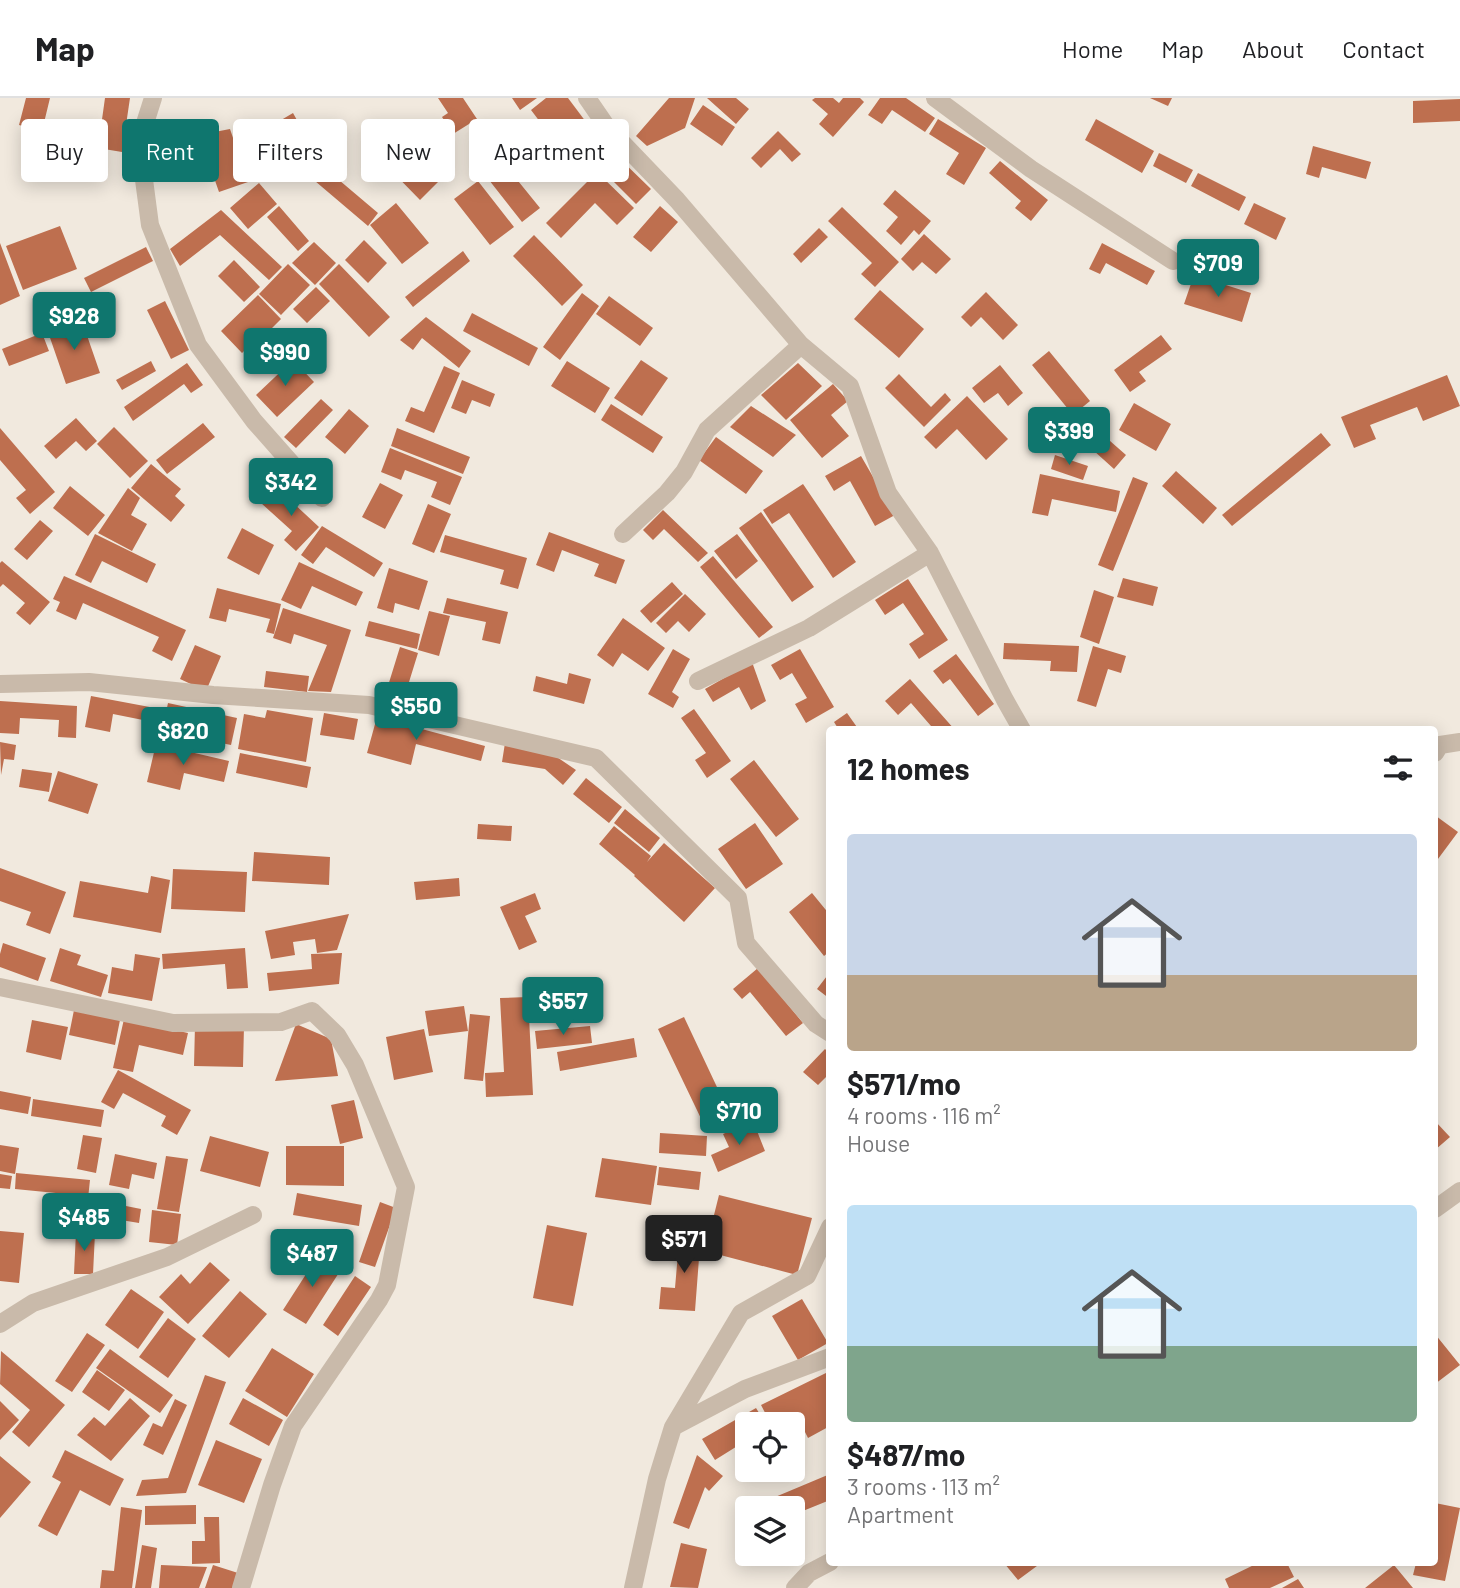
<!DOCTYPE html>
<html lang="en">
<head>
<meta charset="utf-8">
<style>
  :root { --surface:#fff; --page:#f6f6f6; --text:#202124; --muted:#757577; --line:#e0e0e0; --accent:#0f766e }
  body { margin:0; font-family:Barlow,sans-serif; background:var(--page); color:var(--text); height:100vh; display:flex; flex-direction:column; font-size:26px; white-space:nowrap }
  * { box-sizing:border-box; margin:0 }
  p { font-size:23px; color:var(--muted) }
  .icon { flex:none; width:38px; height:38px; fill:none; stroke:currentColor; stroke-width:2; stroke-linecap:round; stroke-linejoin:round }
  .map { position:relative; flex:1; overflow:hidden }
  .panel { position:absolute; left:826px; top:628px; width:612px; height:840px; display:flex; flex-direction:column; background:var(--surface); border-radius:7px; box-shadow:0 4px 18px #0003 }
  .panel>* { flex:none }
  .guide { position:absolute; left:21px; top:21px; width:665px; height:63px; display:flex; gap:14px }
  .tools { position:absolute; left:735px; top:1314px; display:grid; gap:14px }
  .tools a { display:grid; place-items:center; width:70px; height:70px; border-radius:7px; background:var(--surface); box-shadow:0 4px 18px #0003; font-size:35px }
  .price { position:absolute; translate:-50% -60px; padding:0 16px; border-radius:7px; background:var(--accent); color:#fff; font-size:23px; line-height:46px; filter:drop-shadow(0 2px 4px #0008) }
  .price::after { content:''; position:absolute; left:50%; top:42px; width:21px; height:16px; margin-left:-10px; background:inherit; clip-path:polygon(0 0,100% 0,50% 100%) }
  .price.active { background:#222; color:#fff }
  ul { padding:0; list-style:none }
  li { display:grid; align-content:center; gap:14px; height:371px; padding:0 21px }
  li span { display:grid; place-items:center; height:217px; border-radius:7px; color:#555 }
  li>.icon { margin-inline-start:auto }
  span .icon { width:126px; height:126px; fill:#fffc; stroke-width:1 }
  li b { font-size:30px }
  h2 { display:flex; justify-content:space-between; align-items:center; height:84px; padding:0 21px; font-size:30px }
  .chip { padding:0 24px; border-radius:7px; background:var(--surface); box-shadow:0 4px 18px #0003; font-size:24px; line-height:63px }
  .chip.active { background:var(--accent); color:#fff }
  header { display:flex; align-items:center; gap:42px; box-sizing:border-box; height:98px; padding:0 35px; background:var(--surface); border-bottom:2px solid var(--line) }
  header strong { font-size:33px }
  nav { display:flex; gap:38px; margin-inline-start:auto; font-size:24px }
  .map>svg:first-child { display:block }
</style>
</head>
<body>
<header>
<strong>Map</strong>
<nav><a>Home</a><a>Map</a><a>About</a><a>Contact</a></nav>
</header>
<div class="map">
<svg width="1460" height="1490" viewBox="0 0 1460 1490">
  <rect width="100%" height="100%" fill="#f1e9de"/>
  <path fill="#be6f4f" d="M26 0H50L42 33 19 27Z
    M105 0H130L122 54 98 50Z
    M438 0H463L477 21 453 36 442 19 448 15Z
    M512 0H537L520 12Z
    M546 0H568L601 44 583 57 568 37 556 45 531 12Z
    M669 0H695L685 30 647 48 636 38Z
    M707 0H736L749 11 736 26Z
    M815 0H833L839 5 843 0H860L864 4 833 39 819 26 828 16 812 2Z
    M880 0H906L935 20 925 34 892 12 882 26 868 17Z
    M1150 0H1172L1168 8Z
    M1460 1V23L1413 25V3Z
    M703 7 735 29 722 48 690 26Z
    M293 15 312 49 269 74 249 41Z
    M938 21 986 50 964 87 946 76 959 55 929 36Z
    M1096 21 1154 53 1142 75 1085 42Z
    M442 23 454 39 425 59 410 35 424 25 429 31Z
    M230 31 248 84 219 94 199 37Z
    M778 33 801 56 792 64 780 51 761 70 751 60Z
    M398 42 438 84 420 102 379 60Z
    M1313 48 1371 64 1366 81 1322 69 1319 80 1306 76Z
    M1159 55 1193 72 1186 85 1153 68Z
    M616 57 651 91 636 106 601 71Z
    M1000 63 1048 102 1031 123 1015 110 1021 103 989 75Z
    M506 68 540 110 522 124 489 82Z
    M326 71 378 115 368 128 315 83Z
    M597 74 634 110 617 127 595 105 561 140 546 125Z
    M1198 75 1246 99 1239 113 1191 88Z
    M478 83 514 129 490 147 454 101Z
    M259 85 277 106 248 131 230 110Z
    M895 92 931 123 919 137 914 132 901 147 886 133 898 119 883 106Z
    M396 105 429 145 402 166 370 127Z
    M1254 105 1286 120 1276 142 1244 126Z
    M279 108 309 143 298 153 267 119Z
    M660 108 678 124 651 154 633 139Z
    M842 109 899 164 875 189 861 176 872 165 828 123Z
    M221 112 282 169 269 182 220 137 180 168 170 151Z
    M60 128 77 171 23 192 6 148Z
    M819 130 828 139 801 165 793 156Z
    M924 136 951 161 936 176 922 164 913 173 901 161Z
    M534 137 583 187 562 208 513 158Z
    M364 142 387 165 368 185 345 162Z
    M314 144 336 165 315 187 292 165Z
    M0 145 20 198 0 207Z
    M1102 145 1155 173 1147 187 1106 165 1100 176 1089 171Z
    M146 149 153 163 91 194 84 180Z
    M463 153 470 163 413 209 405 199Z
    M234 162 260 189 244 204 218 178Z
    M288 166 310 187 281 217 259 196Z
    M339 166 390 219 369 239 319 186Z
    M1194 177 1251 195 1242 224 1184 206Z
    M316 189 330 203 307 225 293 211Z
    M880 192 924 231 899 260 854 221Z
    M986 194 1018 227 1003 242 981 219 971 229 961 219Z
    M582 195 599 208 560 262 543 249Z
    M258 197 281 221 267 235 282 251 266 266 249 248 242 255 221 233Z
    M609 198 653 230 640 248 596 216Z
    M165 203 189 252 171 261 147 212Z
    M472 215 538 250 529 268 463 233Z
    M426 219 471 253 459 270 422 240 413 252 400 242Z
    M82 223 100 275 66 286 48 234Z
    M42 235 49 253 9 268 2 251Z
    M1161 237 1172 251 1139 274 1146 283 1130 294 1114 272Z
    M1049 253 1090 303 1073 317 1032 267Z
    M293 262 314 284 277 319 256 297Z
    M641 262 668 280 642 318 614 300Z
    M151 263 156 273 122 292 116 282Z
    M567 263 610 290 595 315 551 288Z
    M187 265 203 287 191 295 184 286 133 323 124 309Z
    M798 265 822 288 786 322 761 297Z
    M1000 267 1023 295 1008 308 998 295 984 305 972 290Z
    M444 268 460 275 434 335 405 323 411 309 424 314Z
    M899 276 931 309 945 295 951 302 924 329 885 290Z
    M1447 277 1460 308 1423 323 1417 309 1370 327 1376 341 1354 350 1341 319Z
    M462 282 495 296 490 309 472 302 466 316 451 310Z
    M833 286 848 303 831 317 849 338 822 360 790 322Z
    M967 298 1008 341 986 362 957 331 936 351 924 339Z
    M321 301 333 312 296 350 284 339Z
    M1134 305 1171 326 1156 353 1119 332Z
    M611 306 663 339 653 355 601 322Z
    M751 308 796 337 773 359 730 329Z
    M349 311 369 328 345 356 325 339Z
    M76 320 97 343 86 353 76 343 56 361 44 348Z
    M1085 321 1126 357 1114 371 1083 343 1072 356 1062 347Z
    M203 325 215 339 167 376 156 362Z
    M114 329 148 363 130 380 97 346Z
    M0 330 55 394 30 416 16 400 26 392 0 362Z
    M397 330 470 359 463 376 391 348Z
    M1321 335 1331 347 1232 428 1222 417Z
    M716 339 763 373 746 396 699 362Z
    M390 350 462 379 450 407 431 399 437 384 405 372 401 382 381 374Z
    M1055 357 1088 368 1083 382 1051 371Z
    M861 358 895 417 875 428 850 383 834 393 825 378Z
    M151 366 181 391 175 398 185 407 171 424 131 390Z
    M1176 373 1217 410 1203 426 1162 388Z
    M1040 376 1120 393 1116 414 1052 401 1048 418 1032 415Z
    M1133 379 1148 385 1113 473 1098 467Z
    M380 385 403 397 385 431 362 419Z
    M803 386 856 464 833 480 789 415 772 426 763 412Z
    M70 388 105 417 88 438 53 410Z
    M276 389 319 429 296 453 284 442 292 433 261 405Z
    M128 390 140 400 131 417 147 426 132 453 98 435Z
    M428 406 451 416 434 455 412 446Z
    M663 412 708 455 698 464 664 431 653 442 643 432Z
    M761 414 814 489 792 504 739 430Z
    M40 422 53 433 27 462 14 451Z
    M322 428 383 465 374 479 326 449 313 466 301 457Z
    M242 430 274 447 259 477 227 460Z
    M549 434 625 462 616 486 594 478 599 466 562 452 554 474 536 467Z
    M95 436 156 466 147 485 102 463 91 485 75 477Z
    M737 436 758 463 736 481 714 453Z
    M445 437 527 460 518 491 500 486 504 472 440 454Z
    M713 458 773 529 759 540 700 469Z
    M2 463 50 504 30 527 16 515 25 505 3 486 0 489V465Z
    M299 464 363 494 356 508 312 488 301 511 281 502Z
    M389 470 428 483 419 512 395 505 393 515 377 510Z
    M64 478 186 532 172 563 152 553 159 539 83 505 76 522 56 513 60 504 53 501Z
    M1123 480 1158 489 1153 508 1117 499Z
    M908 481 948 542 919 561 909 546 924 536 903 505 885 517 875 502Z
    M672 484 683 496 651 525 640 513Z
    M217 490 281 506 274 536 266 534 270 521 229 511 226 524 209 520Z
    M1094 492 1114 499 1099 546 1080 539Z
    M685 496 706 516 689 534 678 523 666 535 656 525Z
    M447 500 508 514 500 546 482 542 486 524 443 515Z
    M283 510 351 532 331 594 308 593 327 547 294 536 291 546 273 540Z
    M429 513 450 518 439 558 418 552Z
    M623 520 665 550 648 573 622 555 613 569 597 557Z
    M369 523 420 536 417 551 365 538Z
    M1004 545 1079 548 1077 574 1050 573 1051 563 1003 561Z
    M195 547 221 558 206 593 180 581Z
    M1093 548 1126 558 1121 575 1108 571 1096 609 1077 603Z
    M400 549 418 555 405 597 387 591Z
    M673 551 690 561 672 594 679 599 673 610 648 596Z
    M800 551 834 609 806 625 795 606 807 600 792 575 780 582 771 567Z
    M956 556 994 606 978 618 950 581 943 586 933 573Z
    M752 564 766 603 751 612 739 589 713 604 705 591Z
    M266 573 309 578 307 594 264 589Z
    M569 575 591 581 584 606 533 593 536 578 567 586Z
    M910 581 955 632H926L931 628 911 605 898 617 885 603Z
    M91 598 155 610 153 624 113 616 110 634 85 629Z
    M0 603 77 608 76 640 58 639 59 622 20 620 19 636 0 635Z
    M168 605 237 620 231 647 162 633Z
    M694 611 731 663 707 680 695 662 706 655 681 620Z
    M267 612 313 620 306 664 238 651 244 616 265 620Z
    M324 615 358 621 354 642 320 637Z
    M847 615 859 632H839L834 624Z
    M377 619 485 648 481 663 416 646 411 667 367 655Z
    M0 644 16 647 14 662 4 661 1 677Z
    M505 645 548 653 576 672 563 687 545 671 502 664Z
    M156 646 229 663 224 684 184 675 180 692 147 684Z
    M240 655 311 669 307 690 236 675Z
    M754 662 799 721 776 739 730 681Z
    M22 671 52 675 49 694 19 689Z
    M58 673 98 686 88 716 48 703Z
    M586 680 622 709 609 725 573 696Z
    M625 711 660 740 649 754 614 725Z
    M1436 718 1458 734 1435 765V719Z
    M755 725 783 766 746 791 718 751Z
    M478 726 512 728 511 743 477 741Z
    M614 728 651 758 647 764 664 745 715 790 684 824 634 778 635 777 599 746Z
    M254 754 330 759 329 787 252 783Z
    M0 770 66 794 50 836 26 827 31 814 0 803Z
    M173 771 247 774 245 814 171 811Z
    M151 778 170 782 161 835 73 819 80 783 148 795Z
    M459 780 460 798 416 802 414 784Z
    M535 795 541 811 525 818 537 844 519 852 500 809Z
    M812 795 830 817V853L824 858 789 814Z
    M349 816 337 852 317 855 315 841 293 844 295 857 271 861 265 833Z
    M3 845 46 860 38 883 0 869V856Z
    M60 850 81 857 77 867 108 877 101 899 50 883Z
    M245 850 248 890 227 891 225 866 163 871 162 856Z
    M342 855 339 886 269 893 267 875 312 871 311 856Z
    M135 856 160 860 152 903 108 895 112 869 133 873Z
    M758 870 803 925 786 938 750 894 742 901 733 891Z
    M830 874V901L817 891Z
    M528 899 533 997 486 999 485 975 504 974 500 900Z
    M464 908 468 933 429 938 425 913Z
    M74 912 120 922 115 947 69 937Z
    M470 916 490 918 483 983 464 981Z
    M684 919 732 1021 707 1033 658 931Z
    M124 921 188 935 183 957 139 947 133 974 113 970Z
    M32 922 68 929 61 962 26 954Z
    M296 926 331 941 338 978 275 983Z
    M195 927 244 928 243 969 194 968Z
    M590 928 592 945 537 951 535 933Z
    M424 931 433 974 394 982 386 939Z
    M634 940 637 959 560 973 557 954Z
    M825 951 830 956V975L818 987 803 974Z
    M118 972 191 1012 177 1037 161 1028 166 1018 123 995 114 1011 101 1004Z
    M0 993 31 999 28 1016 0 1011Z
    M33 1001 104 1012 101 1029 31 1018Z
    M354 1002 363 1040 340 1046 331 1007Z
    M753 1023 765 1053 718 1074 711 1057 729 1049 723 1036Z
    M1435 1023 1450 1039 1435 1052Z
    M660 1035 707 1038 706 1058 659 1055Z
    M83 1037 102 1040 96 1075 77 1071Z
    M210 1038 269 1054 260 1089 200 1073Z
    M0 1047 19 1050 15 1076 0 1073Z
    M286 1048H344V1088L286 1087Z
    M115 1056 157 1065 154 1081 132 1076 129 1091 109 1087Z
    M166 1058 188 1061 179 1114 157 1111Z
    M602 1060 657 1068 651 1107 595 1099Z
    M659 1069 701 1074 699 1092 657 1087Z
    M16 1075 90 1082 87 1110 64 1107 66 1096 15 1091Z
    M0 1076 12 1078 10 1091 0 1090Z
    M297 1095 362 1107 359 1128 293 1117Z
    M719 1097 812 1120 797 1177 705 1153Z
    M106 1104 141 1111 139 1125 103 1119Z
    M380 1104 396 1110 375 1169 359 1164Z
    M152 1112 181 1116 177 1147 149 1144Z
    M547 1127 587 1135 573 1208 533 1200Z
    M680 1132 701 1134 695 1213 659 1211 661 1189 675 1190Z
    M0 1133 24 1135 19 1185 0 1183Z
    M76 1134 95 1135 93 1176H74Z
    M319 1156 342 1170 306 1226 283 1212Z
    M210 1164 230 1182 188 1226 159 1199 181 1176 190 1186Z
    M355 1178 371 1189 338 1238 323 1227Z
    M131 1191 164 1214 138 1251 105 1227Z
    M240 1193 267 1216 229 1260 202 1238Z
    M802 1201 828 1245 798 1262 772 1218Z
    M168 1220 196 1241 168 1280 139 1259Z
    M87 1235 105 1247 72 1294 55 1283Z
    M1435 1236 1460 1267 1435 1286Z
    M272 1250 314 1276 287 1319 245 1293Z
    M110 1251 173 1297 160 1315 96 1270Z
    M1 1253 65 1307 29 1349 12 1334 30 1312 0 1286Z
    M97 1272 125 1292 109 1313 82 1294Z
    M830 1273V1328L808 1340 800 1324 794 1326H771L761 1307Z
    M205 1277 226 1284 186 1395 136 1398 142 1382 168 1380Z
    M130 1300 150 1318 111 1363 77 1337 94 1319 105 1328Z
    M243 1300 283 1322 269 1348 229 1326Z
    M175 1301 187 1307 163 1357 143 1347 153 1325 162 1329Z
    M0 1303 19 1322 0 1342Z
    M756 1310 766 1326H747V1342L715 1362 702 1341Z
    M216 1342 262 1361 244 1405 198 1387Z
    M65 1352 124 1381 110 1408 80 1392 57 1438 38 1428 61 1384 52 1379Z
    M697 1357 723 1378 709 1393 705 1389 689 1431 673 1425Z
    M0 1358 31 1384 0 1420Z
    M830 1376V1402L793 1417V1410H771L768 1402Z
    M1435 1405 1460 1410 1445 1483 1413 1477 1416 1465H1435Z
    M196 1407V1426L145 1427V1408Z
    M121 1409 142 1412 132 1490H100L102 1472 114 1473Z
    M204 1419H219L220 1465 192 1466V1443H205Z
    M681 1445 707 1451 698 1490 670 1489Z
    M142 1447 157 1450 151 1490H135Z
    M1004 1465H1041L1018 1482Z
    M1258 1465H1287L1294 1479 1270 1490H1229L1225 1481Z
    M161 1467 207 1469 199 1490H159Z
    M213 1467 238 1475 233 1490H205Z
    M1394 1467 1413 1490H1365Z
    M1298 1481 1304 1490H1282Z"/>
  <g fill="none" stroke-linecap="round" stroke-linejoin="round">
    <path stroke="#c9baaa" stroke-width="18" d="M153 0 139 44 150 127 198 247 254 323 322 400
      M587 0 607 29 677 102 801 247 850 288 888 395 930 455 1005 602 1022 632
      M935 0 1031 71 1173 163
      M623 436 667 395 684 374 707 332 801 247
      M698 583 809 530 930 455
      M0 586 89 584 213 597 369 607 596 660 738 800 746 845 816 926 830 935
      M1435 655 1440 647 1460 644
      M0 889 173 925 281 924 312 913 337 937 355 967 406 1089 387 1187 379 1202 293 1328 272 1387 241 1490
      M1435 1111 1460 1093
      M0 1226 33 1205 167 1159 253 1117
      M673 1329 745 1291 830 1259
      M633 1490 657 1381 673 1329 741 1215 807 1178 830 1129
      M795 1490 809 1475 830 1464"/>
  </g>
</svg>
<div class="tools">
<a><svg class="icon" aria-label="locate" viewBox="0 0 24 24"><circle cx="12" cy="12" r="6"/><path d="M12 2v4M12 18v4M2 12h4M18 12h4"/></svg></a>
<a><svg class="icon" aria-label="layers" viewBox="0 0 24 24"><path d="M12 4l9 5-9 5-9-5zM3 14l9 5 9-5"/></svg></a>
</div>
<b class="price" style="left:1218px;top:201px">$709</b>
<b class="price" style="left:74px;top:254px">$928</b>
<b class="price" style="left:285px;top:290px">$990</b>
<b class="price" style="left:1069px;top:369px">$399</b>
<b class="price" style="left:291px;top:420px">$342</b>
<b class="price" style="left:416px;top:644px">$550</b>
<b class="price" style="left:183px;top:669px">$820</b>
<b class="price" style="left:563px;top:939px">$557</b>
<b class="price" style="left:739px;top:1049px">$710</b>
<b class="price" style="left:84px;top:1155px">$485</b>
<b class="price active" style="left:684px;top:1177px">$571</b>
<b class="price" style="left:312px;top:1191px">$487</b>
<div class="guide">
<a class="chip">Buy</a>
<a class="chip active">Rent</a>
<a class="chip">Filters</a>
<a class="chip">New</a>
<a class="chip">Apartment</a>
</div>
<section class="panel">
<h2>12 homes<svg class="icon" aria-label="filters" viewBox="0 0 24 24"><path d="M4 7h16M4 17h16"/><circle cx="9" cy="7" r="2"/><circle cx="15" cy="17" r="2"/></svg></h2>
<ul>
<li><span style="background:linear-gradient(#c9d6e8 65%,#b9a48a 0)"><svg class="icon" aria-label="home" viewBox="0 0 24 24"><path d="M3 11l9-7 9 7M6 9v11h12V9"/></svg></span><div><b>$571/mo</b><p>4 rooms · 116 m²</p><p>House</p></div></li>
<li><span style="background:linear-gradient(#bfe0f5 65%,#7fa58c 0)"><svg class="icon" aria-label="home" viewBox="0 0 24 24"><path d="M3 11l9-7 9 7M6 9v11h12V9"/></svg></span><div><b>$487/mo</b><p>3 rooms · 113 m²</p><p>Apartment</p></div></li>
</ul>
</section>
</div>
</body>
</html>
